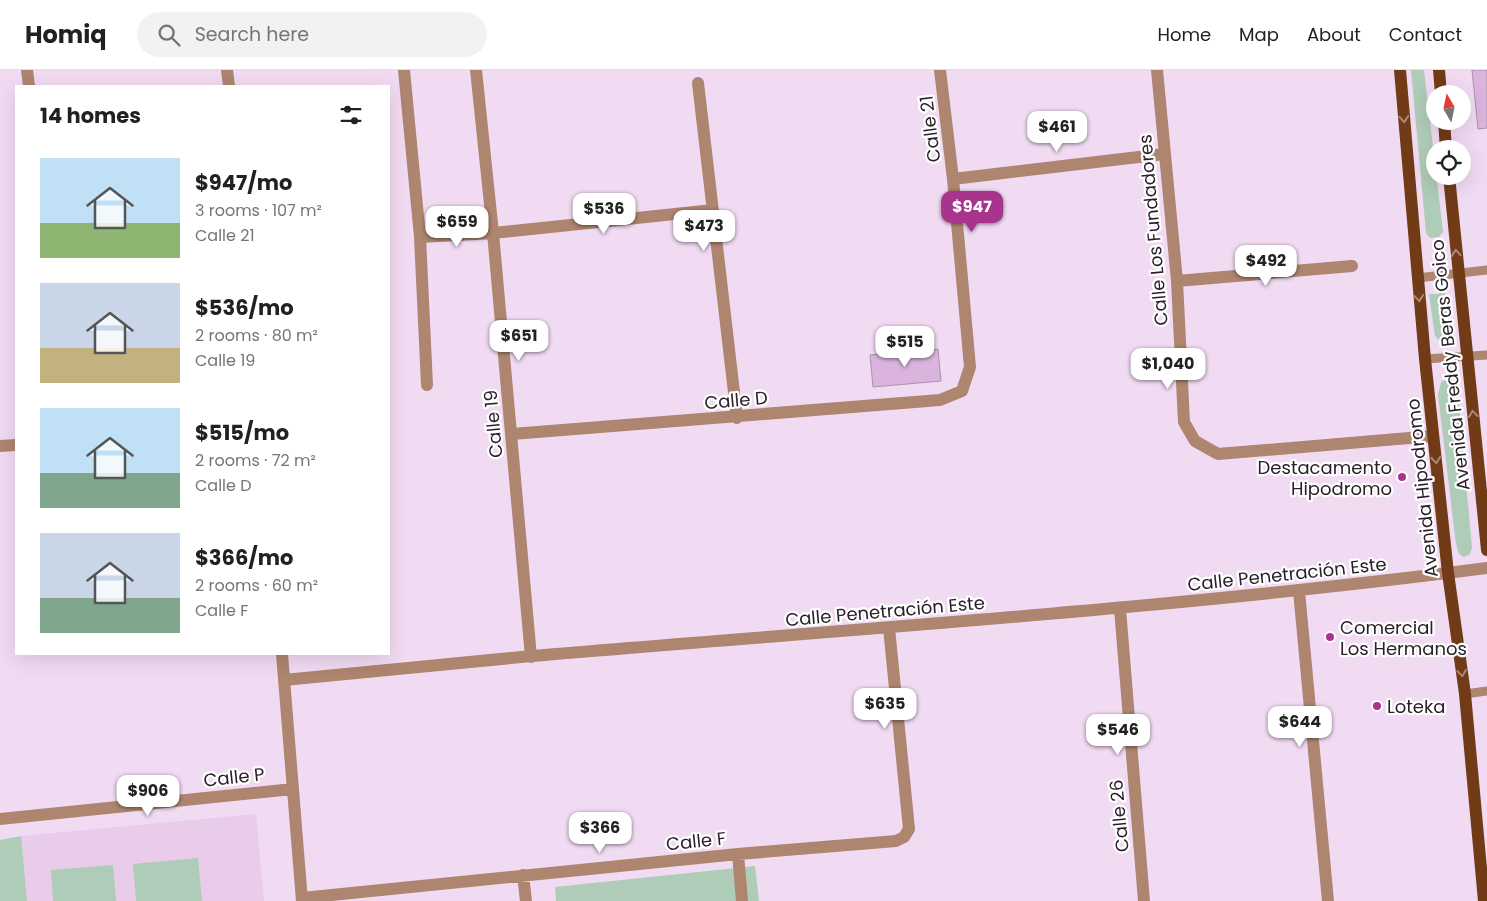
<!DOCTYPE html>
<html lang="en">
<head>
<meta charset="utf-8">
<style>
  :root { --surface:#fff; --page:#f2f2f2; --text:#202124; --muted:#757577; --line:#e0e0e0; --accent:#a8348e }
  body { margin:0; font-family:Poppins,sans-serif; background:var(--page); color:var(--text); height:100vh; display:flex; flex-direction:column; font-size:19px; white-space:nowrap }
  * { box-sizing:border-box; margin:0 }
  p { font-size:16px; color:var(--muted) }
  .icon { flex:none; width:28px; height:28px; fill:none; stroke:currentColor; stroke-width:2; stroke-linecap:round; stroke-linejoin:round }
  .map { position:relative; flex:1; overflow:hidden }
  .side { position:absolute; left:15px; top:15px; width:375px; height:570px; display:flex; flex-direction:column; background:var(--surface); border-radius:0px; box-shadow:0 5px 20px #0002 }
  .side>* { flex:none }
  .needle { width:32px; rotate:351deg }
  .buttons { position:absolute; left:1426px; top:15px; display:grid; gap:10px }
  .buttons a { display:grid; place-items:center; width:45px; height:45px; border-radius:50%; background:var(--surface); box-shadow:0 5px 20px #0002; font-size:25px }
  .price { position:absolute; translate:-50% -42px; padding:0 11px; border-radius:10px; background:#fff; color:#222; font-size:16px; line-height:32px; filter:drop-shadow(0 1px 2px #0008) }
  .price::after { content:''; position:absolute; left:50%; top:30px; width:15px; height:11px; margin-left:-8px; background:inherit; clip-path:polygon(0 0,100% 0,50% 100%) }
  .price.selected { background:var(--accent); color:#fff }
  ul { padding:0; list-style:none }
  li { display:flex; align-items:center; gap:15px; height:125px; padding:0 25px }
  li span { display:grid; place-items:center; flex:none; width:140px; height:100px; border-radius:0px; color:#555 }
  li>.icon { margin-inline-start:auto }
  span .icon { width:60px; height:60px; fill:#fffc; stroke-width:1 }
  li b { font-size:21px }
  h2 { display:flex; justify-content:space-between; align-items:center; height:60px; padding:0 25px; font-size:21px }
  header { display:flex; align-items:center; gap:30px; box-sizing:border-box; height:70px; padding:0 25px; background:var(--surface); border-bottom:1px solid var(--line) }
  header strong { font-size:24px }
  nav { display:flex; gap:28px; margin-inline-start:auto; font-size:18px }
  .search { width:350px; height:45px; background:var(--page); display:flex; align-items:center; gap:12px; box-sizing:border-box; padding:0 18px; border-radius:28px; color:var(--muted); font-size:19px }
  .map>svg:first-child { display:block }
</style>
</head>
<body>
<header>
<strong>Homiq</strong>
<div class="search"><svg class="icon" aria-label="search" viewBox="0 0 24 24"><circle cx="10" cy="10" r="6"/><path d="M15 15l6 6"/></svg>Search here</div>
<nav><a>Home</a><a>Map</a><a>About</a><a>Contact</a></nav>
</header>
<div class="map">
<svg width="1487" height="831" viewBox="0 0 1487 831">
  <rect width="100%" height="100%" fill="#f1dbf3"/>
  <path fill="#e8ccea" d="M256 744 264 831H27L21 766Z"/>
  <path fill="#aeccb7" d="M1411 0H1424L1443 162 1439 167 1430 168 1426 163Z
    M1444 219 1452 269 1447 274H1442L1435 266 1429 224H1438Z
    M1445 310 1456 315 1458 324 1472 478 1470 484 1464 487 1459 484 1456 474 1438 325 1441 312Z
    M21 766 27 831H0V770Z
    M198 788 202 831H136L133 794Z
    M113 795 116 831H53L51 800Z
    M755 796 759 831H556L555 817Z"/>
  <path fill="#dbb4de" stroke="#a893aa" d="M1472 0H1487V58L1478 59Z
    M938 279 941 311 873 317 870 285Z"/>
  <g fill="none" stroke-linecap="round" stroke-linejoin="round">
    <path stroke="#ae856f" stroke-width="9" d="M1417 208 1487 200
      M1425 289 1487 285
      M1465 624 1487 621"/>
    <path stroke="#ae856f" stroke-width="12" d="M27 0 29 16
      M227 0 229 16
      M404 0 420 167 427 315
      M476 0 493 163 531 587
      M1157 0 1177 211 1184 352 1195 371 1218 384 1433 366
      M698 13 737 348
      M953 109 1164 84
      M420 167 493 163 713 140
      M1177 211 1352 196
      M512 364 940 330 962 321 970 297 953 109 940 0
      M0 376 16 375
      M1299 521 1328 831
      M1120 539 1144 831
      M282 584 302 831
      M284 610C367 602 449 594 532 586 851 559 1170 539 1487 498
      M0 749 293 719
      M738 784 742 831
      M523 805 526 831
      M302 828 738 784 896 771 904 767 909 759 889 558"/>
    <path stroke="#723b18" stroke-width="12" d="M1400 0 1425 289 1448 503 1465 624 1484 831
      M1439 0 1441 24
      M1444 51 1446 79
      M1449 106 1487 480"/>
  </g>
  <defs><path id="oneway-chevron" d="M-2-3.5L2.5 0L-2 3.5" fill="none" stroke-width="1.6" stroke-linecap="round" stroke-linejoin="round" transform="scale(1.25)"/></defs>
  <g stroke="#aa8974">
    <use href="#oneway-chevron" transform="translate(1404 49) rotate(85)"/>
    <use href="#oneway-chevron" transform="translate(1456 183) rotate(-95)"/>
    <use href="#oneway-chevron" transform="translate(1419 228) rotate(84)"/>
    <use href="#oneway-chevron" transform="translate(1473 344) rotate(-96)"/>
    <use href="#oneway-chevron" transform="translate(1436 390) rotate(84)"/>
    <use href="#oneway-chevron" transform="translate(1462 603) rotate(82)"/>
  </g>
  <g fill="#a8348e" stroke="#fff" stroke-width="2">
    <circle cx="1402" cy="407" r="5"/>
    <circle cx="1330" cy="567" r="5"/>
    <circle cx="1377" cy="636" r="5"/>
  </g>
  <g text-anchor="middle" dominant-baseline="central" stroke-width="4.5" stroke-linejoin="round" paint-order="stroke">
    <g font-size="18" fill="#29212a" stroke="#fff">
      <text transform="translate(930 59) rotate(-97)">Calle 21</text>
      <text transform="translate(1153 160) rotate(-95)">Calle Los Fundadores</text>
      <text transform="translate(1450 295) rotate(-96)">Avenida Freddy Beras Goico</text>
      <text transform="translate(736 330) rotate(-5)">Calle D</text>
      <text transform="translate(493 354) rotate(-95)">Calle 19</text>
      <text transform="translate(1422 418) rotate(-96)">Avenida Hipodromo</text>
      <text transform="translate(1287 504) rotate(-6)">Calle Penetración Este</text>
      <text transform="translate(885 541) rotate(-5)">Calle Penetración Este</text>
      <text transform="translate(234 707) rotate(-6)">Calle P</text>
      <text transform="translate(1119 746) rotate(-95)">Calle 26</text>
      <text transform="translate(696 771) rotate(-6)">Calle F</text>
    </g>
    <g font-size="18" fill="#29212a" stroke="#fff" text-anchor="start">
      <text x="1392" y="397" text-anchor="end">Destacamento<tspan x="1392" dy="21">Hipodromo</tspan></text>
      <text x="1340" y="557">Comercial<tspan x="1340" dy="21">Los Hermanos</tspan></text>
      <text x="1387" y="636">Loteka</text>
    </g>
  </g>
</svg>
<div class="buttons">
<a><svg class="needle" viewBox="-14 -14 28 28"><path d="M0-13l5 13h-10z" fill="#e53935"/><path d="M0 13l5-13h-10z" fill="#757577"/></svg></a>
<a><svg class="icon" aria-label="locate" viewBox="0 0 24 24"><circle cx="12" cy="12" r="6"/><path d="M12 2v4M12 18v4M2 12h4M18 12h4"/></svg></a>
</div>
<b class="price" style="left:1057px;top:83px">$461</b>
<b class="price selected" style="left:972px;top:163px">$947</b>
<b class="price" style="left:604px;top:165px">$536</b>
<b class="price" style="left:457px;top:178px">$659</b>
<b class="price" style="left:704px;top:182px">$473</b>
<b class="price" style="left:1266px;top:217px">$492</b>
<b class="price" style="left:519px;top:292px">$651</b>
<b class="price" style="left:905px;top:298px">$515</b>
<b class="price" style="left:1168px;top:320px">$1,040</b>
<b class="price" style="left:885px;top:660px">$635</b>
<b class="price" style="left:1300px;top:678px">$644</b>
<b class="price" style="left:1118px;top:686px">$546</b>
<b class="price" style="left:148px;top:747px">$906</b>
<b class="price" style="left:600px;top:784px">$366</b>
<section class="side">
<h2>14 homes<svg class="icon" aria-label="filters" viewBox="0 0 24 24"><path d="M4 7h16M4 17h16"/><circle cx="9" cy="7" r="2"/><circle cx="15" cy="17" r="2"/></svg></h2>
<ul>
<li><span style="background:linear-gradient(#bfe0f5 65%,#8fb573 0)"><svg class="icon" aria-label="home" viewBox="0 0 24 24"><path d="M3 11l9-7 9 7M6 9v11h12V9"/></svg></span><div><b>$947/mo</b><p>3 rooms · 107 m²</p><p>Calle 21</p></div></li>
<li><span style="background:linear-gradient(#c9d6e8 65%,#c2b280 0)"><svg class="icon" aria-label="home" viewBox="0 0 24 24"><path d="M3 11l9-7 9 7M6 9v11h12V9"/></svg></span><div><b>$536/mo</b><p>2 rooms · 80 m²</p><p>Calle 19</p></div></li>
<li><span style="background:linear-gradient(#bfe0f5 65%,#7fa58c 0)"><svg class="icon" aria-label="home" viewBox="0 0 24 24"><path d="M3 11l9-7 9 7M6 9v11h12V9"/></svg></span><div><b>$515/mo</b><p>2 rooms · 72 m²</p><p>Calle D</p></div></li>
<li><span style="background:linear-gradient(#c9d6e8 65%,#7fa58c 0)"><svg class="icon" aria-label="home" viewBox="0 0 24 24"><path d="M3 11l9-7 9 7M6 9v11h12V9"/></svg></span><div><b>$366/mo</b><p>2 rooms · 60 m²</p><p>Calle F</p></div></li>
</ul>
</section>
</div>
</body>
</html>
